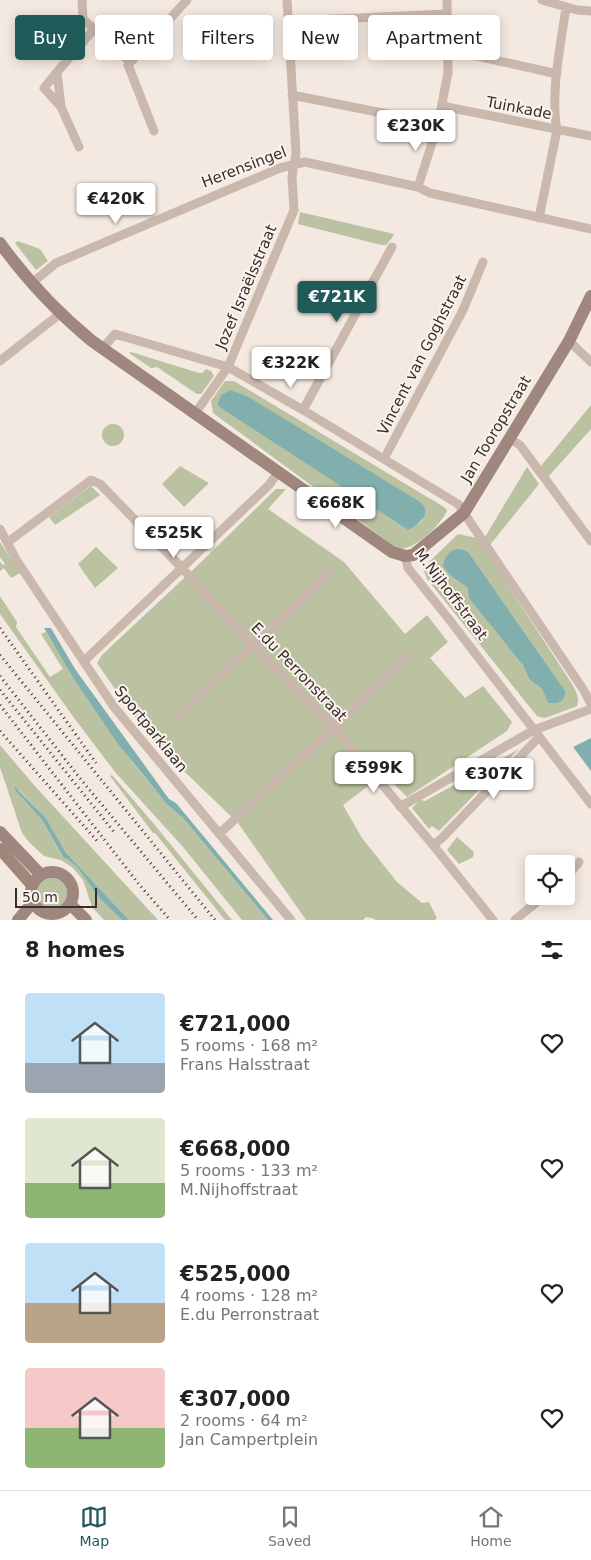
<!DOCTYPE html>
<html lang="en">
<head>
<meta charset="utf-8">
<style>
  :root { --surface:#fff; --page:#f2f2f2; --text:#222; --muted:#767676; --line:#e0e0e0; --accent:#215b59 }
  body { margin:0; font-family:"DejaVu Sans",sans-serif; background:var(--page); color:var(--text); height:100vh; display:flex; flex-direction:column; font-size:19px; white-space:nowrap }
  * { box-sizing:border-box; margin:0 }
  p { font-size:16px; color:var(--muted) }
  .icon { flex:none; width:28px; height:28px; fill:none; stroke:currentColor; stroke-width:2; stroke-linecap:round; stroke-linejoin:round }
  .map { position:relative; height:920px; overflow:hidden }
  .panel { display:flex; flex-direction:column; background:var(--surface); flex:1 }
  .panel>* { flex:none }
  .top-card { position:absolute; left:15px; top:15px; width:561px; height:45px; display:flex; gap:10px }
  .buttons { position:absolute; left:525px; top:855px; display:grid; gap:10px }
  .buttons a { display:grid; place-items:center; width:50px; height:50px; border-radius:5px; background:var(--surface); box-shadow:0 2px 12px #0003; font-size:25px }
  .scale { position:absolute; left:15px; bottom:12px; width:82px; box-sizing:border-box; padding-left:5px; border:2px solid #3a2e2b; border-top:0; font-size:14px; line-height:18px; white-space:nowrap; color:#3a2e2b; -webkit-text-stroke:4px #faf3ee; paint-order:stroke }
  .price { position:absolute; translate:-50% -42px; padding:0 11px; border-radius:5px; background:#fff; color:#222; font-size:16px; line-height:32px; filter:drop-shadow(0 1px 2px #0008) }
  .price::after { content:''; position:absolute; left:50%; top:30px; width:15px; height:11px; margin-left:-8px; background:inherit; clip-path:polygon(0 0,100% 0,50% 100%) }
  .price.on { background:var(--accent); color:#fff }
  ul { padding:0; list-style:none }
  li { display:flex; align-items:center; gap:15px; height:125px; padding:0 25px }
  li span { display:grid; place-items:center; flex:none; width:140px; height:100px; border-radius:5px; color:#555 }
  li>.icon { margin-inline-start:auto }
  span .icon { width:60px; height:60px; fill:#fffc; stroke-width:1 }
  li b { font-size:21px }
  h2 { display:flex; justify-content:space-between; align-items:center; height:60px; padding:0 25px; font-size:21px }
  .chip { padding:0 18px; border-radius:5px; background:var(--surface); box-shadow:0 2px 12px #0003; font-size:18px; line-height:45px }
  .chip.on { background:var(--accent); color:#fff }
  .menu { display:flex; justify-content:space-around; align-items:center; height:70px; border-top:1px solid var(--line); background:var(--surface); font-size:14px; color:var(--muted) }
  .menu a { display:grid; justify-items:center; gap:2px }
  .menu .on { color:var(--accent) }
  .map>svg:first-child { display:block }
</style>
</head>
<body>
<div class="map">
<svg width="591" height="920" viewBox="0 0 591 920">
  <rect width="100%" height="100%" fill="#f3e9e1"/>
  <path fill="#bac2a1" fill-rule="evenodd" d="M300 212 394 234 392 238 386 245H381L298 224Z
    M18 241 40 249 48 261 36 270 15 243Z
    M131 352 199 373H202L206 369 211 371 214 376 201 394H197L157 367 151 368 129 353Z
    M225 381H234L444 507 447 510C443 524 413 551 398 549L213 413 211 401ZM231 390 247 396 309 435 423 519 420 523 408 530 219 406 221 396Z
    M591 405V429L548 477 541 466Z
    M102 435a11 11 0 1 1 22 0a11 11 0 1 1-22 0Z
    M180 466 209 483 184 507 162 484Z
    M527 467 539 484 490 545 485 537Z
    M91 486 100 495 55 525 49 517Z
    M276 489H286L268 509 344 562 405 634 427 615 448 642 430 658 465 698 483 686 512 722 507 731 407 797 384 774 343 805 362 838 397 882 422 903 429 902 437 918 435 920H375V919L366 917 363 920H306L238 823 163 751 129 709 97 663 102 655 197 566Z
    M458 534 477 538 572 684C576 692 580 697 577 706L548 717 544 718 537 716 427 579 424 571 427 564ZM469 553 566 692 563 700 558 703H548L542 689 529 679 523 665 468 588 451 576 444 566Z
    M0 542 20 573 11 578 4 568 0 571V562L3 565 5 564 0 557Z
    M96 547 118 568 95 588 78 564Z
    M0 596 17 622 16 627 50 677 63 669 41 634 46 632C87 697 126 765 183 818L268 920H242L183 847 115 772 72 715 0 614Z
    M0 745 34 785 158 920H129L66 853 46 818 18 789 22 798 42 820 62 856C76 862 84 877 92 888 100 900 112 910 122 920H104L92 907 83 880 73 868 61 860 44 856 29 842 22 833 0 767Z
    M519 749 439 831 432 826 429 829 412 808 420 800 425 801Z
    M112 775 154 824 232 920H225L155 833H153L110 776Z
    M457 837 474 852 473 857 459 864 447 850Z
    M37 893a15 15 0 1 1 30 0a15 15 0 1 1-30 0Z"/>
  <path fill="#80afad" d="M231 390 247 396 420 502C433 513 419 525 408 530L218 406V403L221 395Z
    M457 549 464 550 469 553 566 692 563 700 558 703H548L542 689 529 679 523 665 469 598 468 588 451 576 443 566C445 557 448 551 457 549Z
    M44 628H51L75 669 169 799 176 803 273 920H268L183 818 167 804 118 744 74 679Z
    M591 738V771L573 747Z
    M15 787 46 818 66 853 129 920H122C112 910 100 900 92 888 84 877 76 862 63 857L42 820 15 790Z"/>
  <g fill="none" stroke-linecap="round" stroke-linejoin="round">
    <path stroke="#cbb8ad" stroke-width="9" d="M82 0 83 19 130 62
      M542 0 577 10 591 11
      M289 21 447 14
      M448 54 477 56 557 74
      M57 72 44 88 61 107
      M292 95 438 124
      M442 106 591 136
      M154 131 128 65 187 0
      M79 147 61 107 57 72 94 29
      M418 187 438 124 448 73 447 0
      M539 218 557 130C550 93 561 44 566 7
      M32 283 56 263 280 168 305 162 418 187 430 193 591 229
      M569 341 591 362
      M103 348 115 334 228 367 303 410 458 504 583 689 591 704
      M0 361 61 313
      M303 410 392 247
      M196 412 228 367 294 210 292 177 296 153 287 0
      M510 439 520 445 591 541
      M384 459 463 310 483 262
      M0 529 17 561 114 707 291 920
      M8 542 91 480 100 484 182 568 253 646 334 727 433 845 493 920
      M405 556 408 568 448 618 591 804
      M84 661 269 485 279 471
      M179 715 329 573
      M400 807 534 730 591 709
      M219 834 334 727 408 655
      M433 845 442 838 539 737
      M566 877 579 862
      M515 920 544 896"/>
    <path stroke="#9f877e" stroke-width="12" d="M0 243C26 279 58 313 92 341L392 552 405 556 413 555 464 513 569 341 591 296
      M0 832 41 875
      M0 849 32 885
      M31 893a21 21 0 1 1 42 0a21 21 0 1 1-42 0Z
      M70 904 86 920
      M18 920 33 902"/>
    <path stroke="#3a2e2b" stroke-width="3" stroke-dasharray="1 4" stroke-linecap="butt" d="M0 628 96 763
      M0 655 215 920
      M0 676 83 782 198 920
      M0 690 114 832
      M0 705 138 883 170 920
      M0 731 99 843"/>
  </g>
  <g text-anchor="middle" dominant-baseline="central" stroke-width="4" stroke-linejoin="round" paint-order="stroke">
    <g font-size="15" fill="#3a2e2b" stroke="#faf3ee">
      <text transform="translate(519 108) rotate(11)">Tuinkade</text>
      <text transform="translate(244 167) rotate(-21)">Herensingel</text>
      <text transform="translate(246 287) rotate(-67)">Jozef Israëlsstraat</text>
      <text transform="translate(422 355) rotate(-63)">Vincent van Goghstraat</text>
      <text transform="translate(496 429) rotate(-59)">Jan Tooropstraat</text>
      <text transform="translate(451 594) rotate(53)">M.Nijhoffstraat</text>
      <text transform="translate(299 672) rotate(46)">E.du Perronstraat</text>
      <text transform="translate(151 729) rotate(51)">Sportparklaan</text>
    </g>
  </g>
</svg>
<div class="buttons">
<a><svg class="icon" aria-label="locate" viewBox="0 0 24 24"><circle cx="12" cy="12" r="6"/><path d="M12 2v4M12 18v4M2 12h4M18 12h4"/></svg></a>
</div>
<div class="scale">50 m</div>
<b class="price" style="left:416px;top:152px">€230K</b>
<b class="price" style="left:116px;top:225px">€420K</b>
<b class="price on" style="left:337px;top:323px">€721K</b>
<b class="price" style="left:291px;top:389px">€322K</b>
<b class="price" style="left:336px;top:529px">€668K</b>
<b class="price" style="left:174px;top:559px">€525K</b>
<b class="price" style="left:374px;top:794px">€599K</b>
<b class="price" style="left:494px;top:800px">€307K</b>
<div class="top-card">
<a class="chip on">Buy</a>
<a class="chip">Rent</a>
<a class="chip">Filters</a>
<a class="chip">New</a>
<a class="chip">Apartment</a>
</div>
</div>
<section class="panel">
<h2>8 homes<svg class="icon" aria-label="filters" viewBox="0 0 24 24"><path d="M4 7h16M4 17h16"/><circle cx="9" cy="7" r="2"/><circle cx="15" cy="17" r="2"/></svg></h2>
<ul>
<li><span style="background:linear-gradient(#bfe0f5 70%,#9aa5b1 0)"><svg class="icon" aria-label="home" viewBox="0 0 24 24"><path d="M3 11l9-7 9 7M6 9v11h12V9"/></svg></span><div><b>€721,000</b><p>5 rooms · 168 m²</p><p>Frans Halsstraat</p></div><svg class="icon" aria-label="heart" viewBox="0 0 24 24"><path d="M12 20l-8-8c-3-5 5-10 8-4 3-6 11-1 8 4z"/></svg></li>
<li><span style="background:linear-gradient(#dfe7d0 65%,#8fb573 0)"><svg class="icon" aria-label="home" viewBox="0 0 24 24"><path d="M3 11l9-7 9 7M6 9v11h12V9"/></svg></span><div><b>€668,000</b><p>5 rooms · 133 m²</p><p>M.Nijhoffstraat</p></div><svg class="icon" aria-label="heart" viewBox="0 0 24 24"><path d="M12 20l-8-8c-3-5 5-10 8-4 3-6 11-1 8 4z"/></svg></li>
<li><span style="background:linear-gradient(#bfe0f5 60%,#b9a48a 0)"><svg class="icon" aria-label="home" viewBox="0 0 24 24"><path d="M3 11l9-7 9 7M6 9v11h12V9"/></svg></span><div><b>€525,000</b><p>4 rooms · 128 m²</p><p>E.du Perronstraat</p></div><svg class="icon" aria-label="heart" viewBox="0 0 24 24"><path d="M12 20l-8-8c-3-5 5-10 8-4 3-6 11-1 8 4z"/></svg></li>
<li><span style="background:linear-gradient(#f6c9c9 60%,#8fb573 0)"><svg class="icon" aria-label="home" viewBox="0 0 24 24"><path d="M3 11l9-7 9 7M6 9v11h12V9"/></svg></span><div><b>€307,000</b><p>2 rooms · 64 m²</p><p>Jan Campertplein</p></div><svg class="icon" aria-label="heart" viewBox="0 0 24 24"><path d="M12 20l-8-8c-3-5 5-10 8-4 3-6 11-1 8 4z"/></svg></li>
</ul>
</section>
<nav class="menu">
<a class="on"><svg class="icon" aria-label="map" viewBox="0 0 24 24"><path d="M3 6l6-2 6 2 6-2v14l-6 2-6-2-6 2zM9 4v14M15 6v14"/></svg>Map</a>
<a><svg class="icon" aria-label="saved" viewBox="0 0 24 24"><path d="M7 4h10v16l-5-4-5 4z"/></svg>Saved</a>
<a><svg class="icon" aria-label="home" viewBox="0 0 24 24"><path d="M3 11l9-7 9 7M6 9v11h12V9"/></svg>Home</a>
</nav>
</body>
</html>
